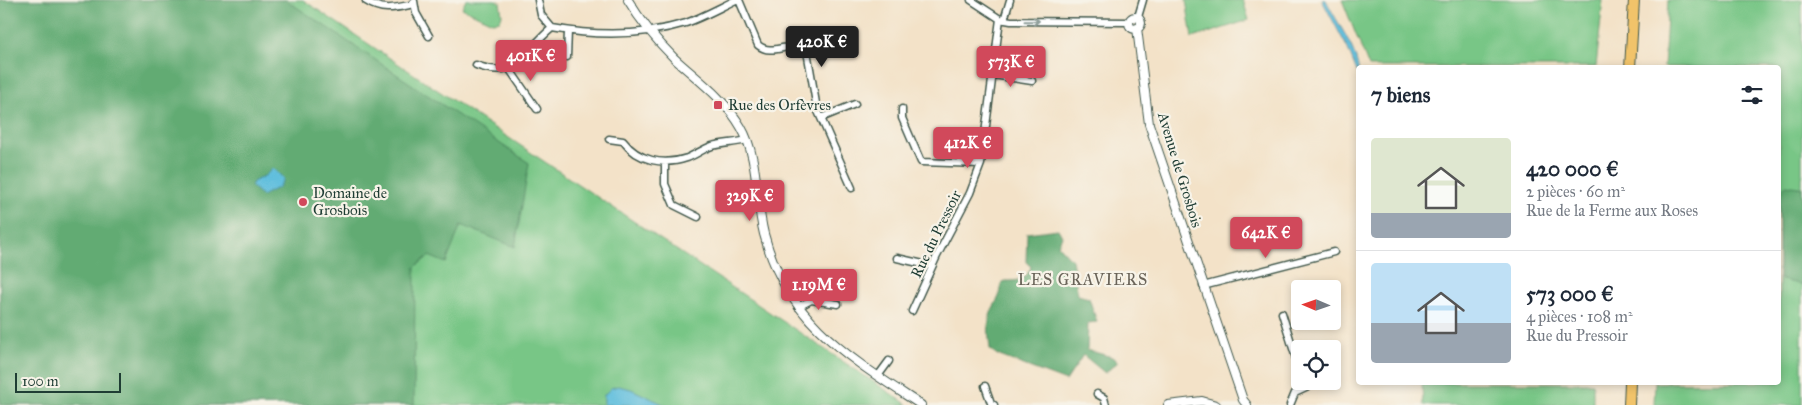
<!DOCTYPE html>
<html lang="fr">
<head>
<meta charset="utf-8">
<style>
  :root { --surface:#fff; --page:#f2f2f3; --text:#1f2937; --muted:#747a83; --line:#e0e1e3; --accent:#d1495b }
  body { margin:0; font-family:"IM FELL Great Primer",serif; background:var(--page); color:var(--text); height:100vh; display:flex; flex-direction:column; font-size:19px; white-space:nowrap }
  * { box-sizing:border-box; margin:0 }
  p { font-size:16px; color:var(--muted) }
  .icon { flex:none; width:28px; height:28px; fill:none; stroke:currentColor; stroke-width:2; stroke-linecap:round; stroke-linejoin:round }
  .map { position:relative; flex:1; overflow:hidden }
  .side { position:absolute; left:1356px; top:65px; width:425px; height:320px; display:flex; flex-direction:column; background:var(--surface); border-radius:5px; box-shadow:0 2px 8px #0003 }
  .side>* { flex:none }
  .needle { width:32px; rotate:272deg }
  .fabs { position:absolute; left:1291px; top:280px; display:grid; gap:10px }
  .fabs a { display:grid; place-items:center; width:50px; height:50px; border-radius:5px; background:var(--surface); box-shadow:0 2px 8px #0003; font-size:25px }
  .scale { position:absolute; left:15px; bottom:12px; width:106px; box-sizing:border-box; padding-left:5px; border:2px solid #1f3d34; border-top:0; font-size:14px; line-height:18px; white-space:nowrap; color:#1f3d34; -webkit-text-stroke:4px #f7f3e8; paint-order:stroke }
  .price { position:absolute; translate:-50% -42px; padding:0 11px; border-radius:5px; background:var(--accent); color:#fff; font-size:16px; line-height:32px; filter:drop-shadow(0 1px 2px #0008) }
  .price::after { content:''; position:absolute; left:50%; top:30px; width:15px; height:11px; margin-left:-8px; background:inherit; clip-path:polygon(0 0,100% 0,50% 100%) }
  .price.active { background:#222; color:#fff }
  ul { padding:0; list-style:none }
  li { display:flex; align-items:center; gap:15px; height:125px; padding:0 15px }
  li+li { border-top:1px solid var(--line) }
  li span { display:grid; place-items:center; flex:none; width:140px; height:100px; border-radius:5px; color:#555 }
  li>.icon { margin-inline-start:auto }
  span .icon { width:60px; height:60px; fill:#fffc; stroke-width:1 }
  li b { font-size:21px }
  h2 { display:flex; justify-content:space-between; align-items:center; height:60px; padding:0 15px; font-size:21px }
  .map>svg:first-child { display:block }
</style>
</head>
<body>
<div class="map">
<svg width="1802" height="405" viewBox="0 0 1802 405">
  <rect width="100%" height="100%" fill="#f7f3e8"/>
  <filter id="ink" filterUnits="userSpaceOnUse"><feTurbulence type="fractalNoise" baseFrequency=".02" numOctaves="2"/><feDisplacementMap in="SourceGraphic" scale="10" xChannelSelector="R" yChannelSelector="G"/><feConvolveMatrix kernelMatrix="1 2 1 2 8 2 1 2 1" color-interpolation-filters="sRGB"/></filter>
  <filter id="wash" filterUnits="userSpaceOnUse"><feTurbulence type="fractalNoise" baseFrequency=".0096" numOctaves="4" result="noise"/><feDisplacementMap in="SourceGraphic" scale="20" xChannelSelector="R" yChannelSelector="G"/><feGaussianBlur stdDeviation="1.12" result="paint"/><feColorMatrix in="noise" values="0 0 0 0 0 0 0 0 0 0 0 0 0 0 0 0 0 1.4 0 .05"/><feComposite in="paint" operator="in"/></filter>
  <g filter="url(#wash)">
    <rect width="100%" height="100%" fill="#f3e2c8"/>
    <path fill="#78c686" stroke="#4c825d" d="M0 0H303L908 405H0Z
      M466 0H495L500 2 502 15 500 21 492 22 462 8Z
      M1186 0H1243L1249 20 1192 38Z
      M1342 0H1603L1596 67H1369Z
      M1668 0H1802V405H1654L1655 383 1779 382V68L1664 67Z
      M1422 383H1593V405H1423Z"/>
    <path fill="#62ab73" stroke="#407454" d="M0 0H286L529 163 515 247 461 225 446 263 429 256 415 267 414 405H0Z
      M1787 185 1802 188V285L1779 279V190Z
      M1058 229 1062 236 1058 245 1072 260 1078 295 1089 298 1097 322 1088 323 1087 350 1112 357 1118 362 1105 373 1083 355 1066 381 997 355 990 349C989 338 987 326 990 316 993 304 1002 297 1001 285L1004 281C1017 281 1026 281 1031 267L1026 262 1027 233Z"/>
    <path fill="#5fbedd" stroke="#3f7e88" d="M1322 0H1326C1337 24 1359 50 1359 77L1348 49Z
      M273 168 284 179 279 187 262 196 251 186 253 182 266 175Z
      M618 386 631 389 665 405H604V395L611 388Z"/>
  </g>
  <g filter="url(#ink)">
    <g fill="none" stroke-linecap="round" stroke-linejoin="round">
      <defs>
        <path id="minor" d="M538 0 541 15 552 28
          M739 0 758 45C773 58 792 38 807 51L817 109 852 188
          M971 0 1000 19 1011 21 1129 22
          M366 1C383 12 395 8 414 4
          M414 1 416 13 429 36
          M1138 17 1143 0
          M1004 20 1010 0
          M552 28C596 36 643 36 686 23 703 17 719 8 736 0
          M567 57 568 31
          M476 65C516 81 524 51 552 28
          M508 67 537 109
          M993 75 1032 81
          M902 109V118L921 162 981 164
          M821 118 855 104
          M609 139 623 141C638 161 663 166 687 158 695 155 703 149 712 146 723 143 735 143 747 140
          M665 162V184L674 205 698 217
          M897 258 932 266
          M1203 286 1334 252
          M798 307 811 300 838 304
          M912 311 937 256 970 193 981 164 1000 19
          M1282 313 1300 371
          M878 376 889 361
          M985 386 991 403 994 405
          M1097 394 1104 398 1106 405
          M1290 405 1295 393 1306 388 1303 381"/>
        <path id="tertiary" d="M628 0C641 22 657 41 675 59 698 80 725 99 741 127 759 158 755 199 764 234 787 322 850 358 921 405
          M1129 23a6 6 0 1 1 12 0a6 6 0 1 1-12 0Z
          M1137 28 1149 124 1243 400 1247 405
          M1168 405 1202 401 1216 405"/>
        <path id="primary" d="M1630 68 1634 0
          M1629 405 1630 382"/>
      </defs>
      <use href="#minor" stroke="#3f564a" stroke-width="9"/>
      <use href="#tertiary" stroke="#3f564a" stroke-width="10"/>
      <use href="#primary" stroke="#3f564a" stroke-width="12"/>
      <use href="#minor" stroke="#fff" stroke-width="6"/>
      <use href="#tertiary" stroke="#fff" stroke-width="8"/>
      <use href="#primary" stroke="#f1c36a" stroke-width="10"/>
    </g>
    <defs><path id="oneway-shaft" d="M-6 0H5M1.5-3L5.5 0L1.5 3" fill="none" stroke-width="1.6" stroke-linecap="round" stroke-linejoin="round" transform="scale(1.25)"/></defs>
    <use stroke="#8f9e9a" href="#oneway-shaft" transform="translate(1032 21) rotate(-1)"/>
  </g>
  <g fill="#d1495b" stroke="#f7f3e8" stroke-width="2">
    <rect x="713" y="100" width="10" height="10" rx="2.5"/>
    <circle cx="303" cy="202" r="5"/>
  </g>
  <g text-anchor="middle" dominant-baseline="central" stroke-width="4.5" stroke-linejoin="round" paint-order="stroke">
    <g font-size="15" fill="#1f3d34" stroke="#f7f3e8" text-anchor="start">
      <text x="728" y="105">Rue des Orfèvres</text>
      <text x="313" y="193">Domaine de<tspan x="313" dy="17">Grosbois</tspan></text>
    </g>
    <g font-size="15" fill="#1f3d34" stroke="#f7f3e8">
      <text transform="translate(1180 170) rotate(73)">Avenue de Grosbois</text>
      <text transform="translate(936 234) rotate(-64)">Rue du Pressoir</text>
    </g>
    <g font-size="16" letter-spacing="1" fill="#6a6459" stroke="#f7f3e8">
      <text x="1083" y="279">LES GRAVIERS</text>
    </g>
  </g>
</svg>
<div class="fabs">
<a><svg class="needle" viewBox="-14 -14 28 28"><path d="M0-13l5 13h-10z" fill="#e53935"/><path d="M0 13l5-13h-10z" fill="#747a83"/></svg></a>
<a><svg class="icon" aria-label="locate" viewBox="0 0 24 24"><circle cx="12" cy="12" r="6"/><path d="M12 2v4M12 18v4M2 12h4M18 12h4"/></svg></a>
</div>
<div class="scale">100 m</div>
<b class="price active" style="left:822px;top:68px">420K €</b>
<b class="price" style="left:531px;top:82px">401K €</b>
<b class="price" style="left:1011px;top:88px">573K €</b>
<b class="price" style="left:968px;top:169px">412K €</b>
<b class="price" style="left:750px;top:222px">329K €</b>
<b class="price" style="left:1266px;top:259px">642K €</b>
<b class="price" style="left:819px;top:311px">1.19M €</b>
<section class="side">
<h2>7 biens<svg class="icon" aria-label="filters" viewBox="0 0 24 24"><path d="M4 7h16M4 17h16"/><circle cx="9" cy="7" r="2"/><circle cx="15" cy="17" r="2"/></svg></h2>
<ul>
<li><span style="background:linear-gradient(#dfe7d0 75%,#9aa5b1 0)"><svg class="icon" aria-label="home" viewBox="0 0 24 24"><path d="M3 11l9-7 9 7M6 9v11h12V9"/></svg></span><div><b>420 000 €</b><p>2 pièces · 60 m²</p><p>Rue de la Ferme aux Roses</p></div></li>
<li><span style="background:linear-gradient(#bfe0f5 60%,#9aa5b1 0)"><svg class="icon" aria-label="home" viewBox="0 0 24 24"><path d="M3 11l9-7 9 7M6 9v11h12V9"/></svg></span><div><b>573 000 €</b><p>4 pièces · 108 m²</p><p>Rue du Pressoir</p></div></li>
</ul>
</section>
</div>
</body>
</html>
